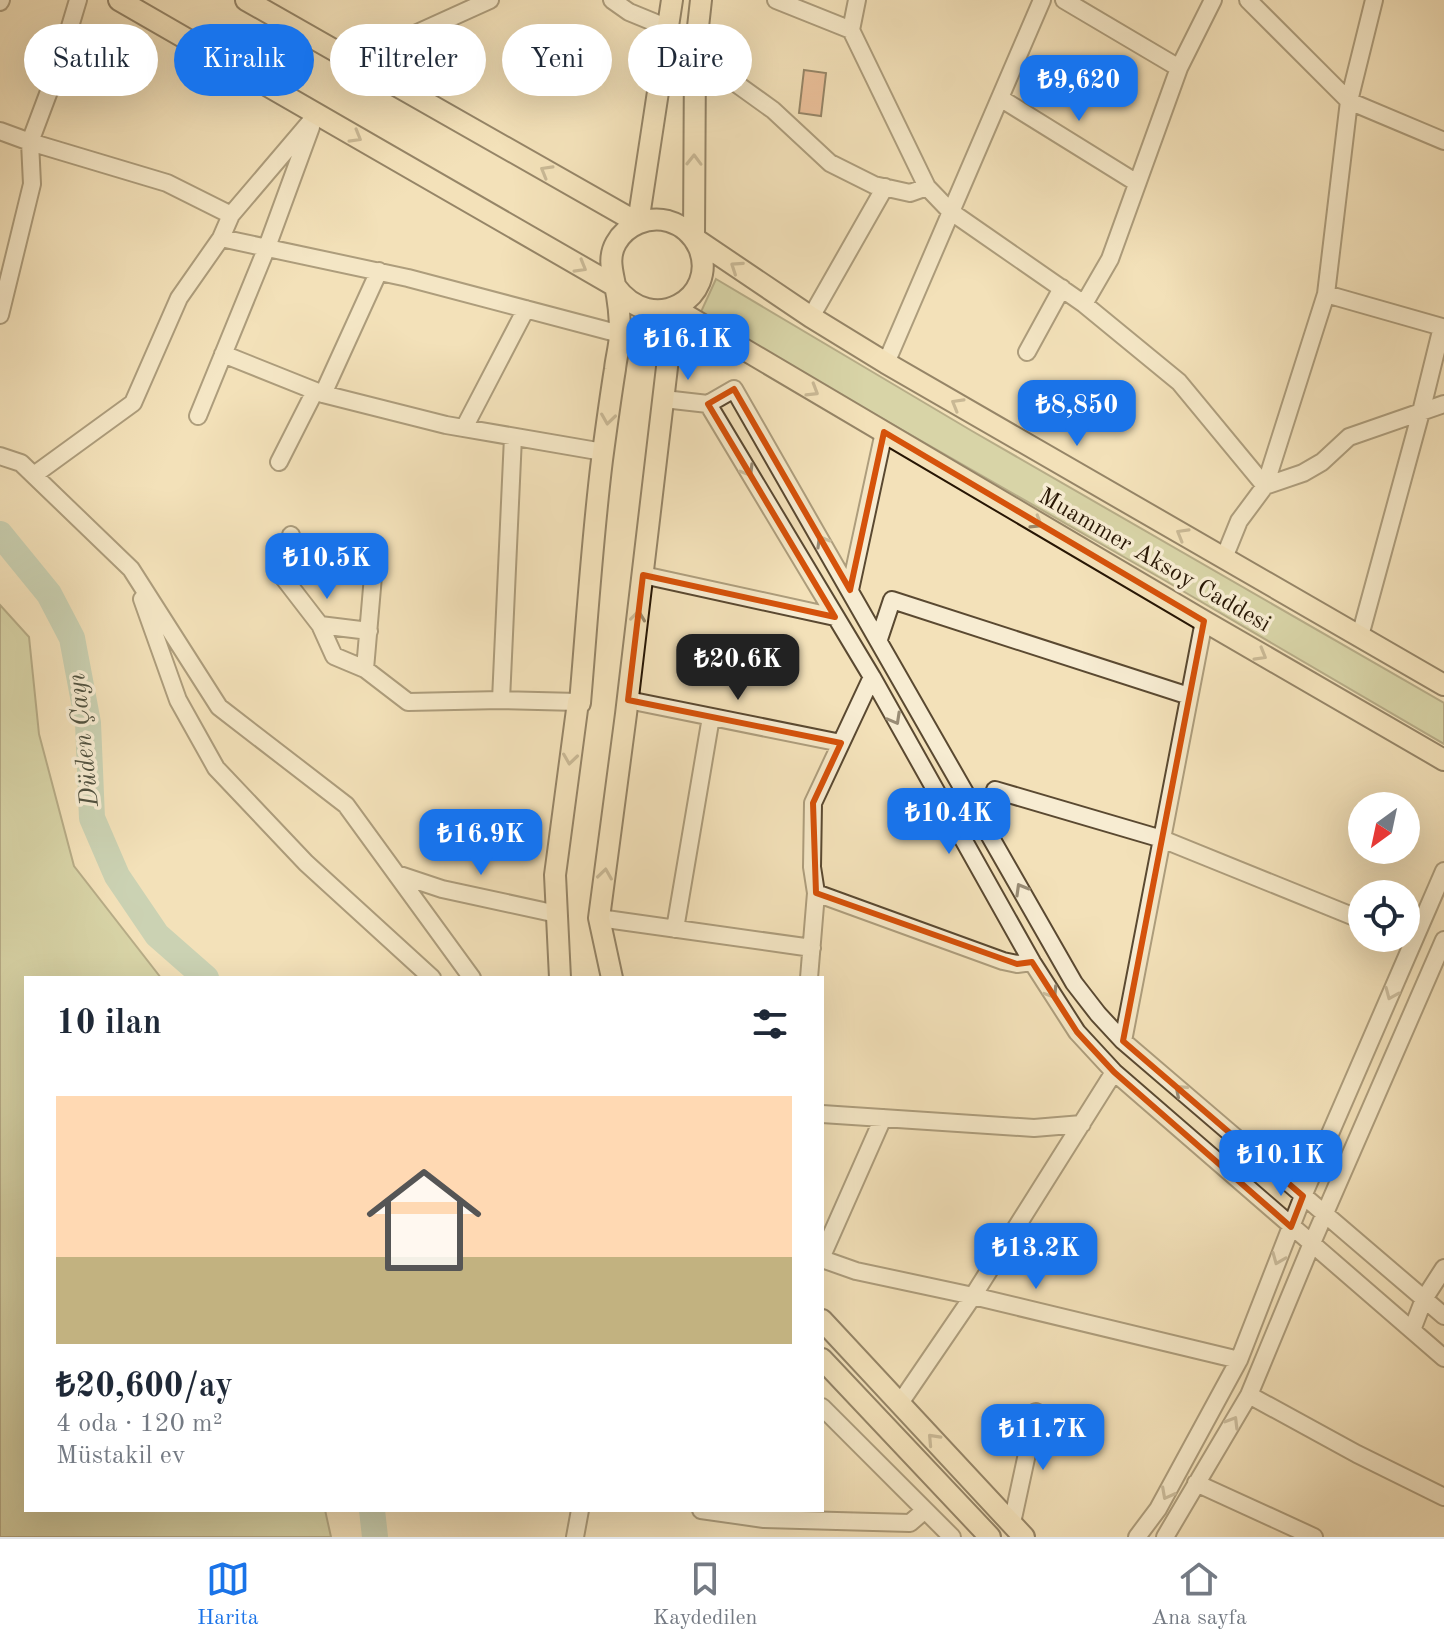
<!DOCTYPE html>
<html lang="tr">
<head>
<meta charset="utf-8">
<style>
  :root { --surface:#fff; --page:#f2f2f3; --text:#1f2937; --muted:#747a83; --line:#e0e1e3; --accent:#1a73e8 }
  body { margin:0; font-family:"Old Standard TT",serif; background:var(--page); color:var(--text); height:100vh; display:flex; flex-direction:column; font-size:30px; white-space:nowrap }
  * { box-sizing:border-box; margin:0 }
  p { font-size:26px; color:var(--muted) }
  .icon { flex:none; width:44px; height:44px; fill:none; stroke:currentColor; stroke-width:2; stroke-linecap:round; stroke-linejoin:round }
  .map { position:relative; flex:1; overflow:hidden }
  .panel { position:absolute; left:24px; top:976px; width:800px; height:536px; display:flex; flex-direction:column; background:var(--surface); border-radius:0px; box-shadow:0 8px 32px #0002 }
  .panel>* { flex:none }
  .hud { position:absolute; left:24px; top:24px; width:800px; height:72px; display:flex; gap:16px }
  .needle { width:52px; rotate:213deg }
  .controls { position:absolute; left:1348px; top:792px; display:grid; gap:16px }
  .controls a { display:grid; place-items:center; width:72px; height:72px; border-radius:50%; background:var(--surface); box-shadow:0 8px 32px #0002; font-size:40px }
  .price { position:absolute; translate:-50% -68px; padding:0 18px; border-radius:16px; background:var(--accent); color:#fff; font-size:26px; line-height:52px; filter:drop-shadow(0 2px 4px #0008) }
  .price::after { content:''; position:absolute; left:50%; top:48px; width:24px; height:18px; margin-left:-12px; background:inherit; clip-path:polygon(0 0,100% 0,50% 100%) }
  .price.selected { background:#222; color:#fff }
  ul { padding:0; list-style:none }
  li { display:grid; align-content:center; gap:16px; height:424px; padding:0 32px }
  li span { display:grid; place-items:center; height:248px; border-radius:0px; color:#555 }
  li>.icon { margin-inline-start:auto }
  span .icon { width:144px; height:144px; fill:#fffc; stroke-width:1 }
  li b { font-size:34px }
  h2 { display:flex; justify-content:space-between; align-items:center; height:96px; padding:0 32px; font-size:34px }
  .tag { padding:0 28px; border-radius:36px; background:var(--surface); box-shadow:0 8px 32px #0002; font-size:28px; line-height:72px }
  .tag.selected { background:var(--accent); color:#fff }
  .tab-bar { display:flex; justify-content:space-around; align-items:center; height:112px; border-top:2px solid var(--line); background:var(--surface); font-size:22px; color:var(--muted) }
  .tab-bar a { display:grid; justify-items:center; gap:4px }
  .tab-bar .selected { color:var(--accent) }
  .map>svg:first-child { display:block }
</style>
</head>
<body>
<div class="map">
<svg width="1444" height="1537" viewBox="0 0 1444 1537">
  <rect width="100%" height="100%" fill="#f3e1b9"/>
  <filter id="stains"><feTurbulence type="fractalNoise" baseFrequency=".0025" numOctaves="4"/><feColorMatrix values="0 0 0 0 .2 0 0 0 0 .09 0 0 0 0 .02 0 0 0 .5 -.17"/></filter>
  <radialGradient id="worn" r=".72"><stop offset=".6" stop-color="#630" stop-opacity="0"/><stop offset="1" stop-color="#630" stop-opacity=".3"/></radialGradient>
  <path fill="#b8c391" stroke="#706c4a" stroke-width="2" d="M716 279 972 431 1444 703V744L1164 580 700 314Z
    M0 605 29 637 39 734 74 866 161 978H26V1510H325L331 1537H0Z"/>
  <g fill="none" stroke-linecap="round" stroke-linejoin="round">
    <path stroke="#9bbeac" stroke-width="26" d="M0 534 49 594 72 638 88 723 92 818 117 876 157 935 206 978
      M372 1510 375 1537"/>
  </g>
  <path fill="#e29874" stroke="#271604" stroke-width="2" d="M804 70 826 73 821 116 799 113Z"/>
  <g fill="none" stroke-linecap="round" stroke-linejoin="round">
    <defs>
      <path id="minor" d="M612 0 629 12 668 28
        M776 0 851 30
        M857 0 851 30 927 187 950 211 1084 304 1179 382 1265 486 1326 294 1349 101 1374 0
        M1064 0 1179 68
        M1248 0 1349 101 1444 141
        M0 2 1 0
        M695 54 773 110 830 163 874 185 910 193 927 187
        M375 74 395 43 490 0
        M1000 98 1137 183
        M317 114 231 215 221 238 408 278 620 334
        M0 131 30 142 167 183 231 215
        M379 271 323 394 446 425 603 452
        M1326 294 1442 327 1421 412 1360 636
        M1084 304 1110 259 1179 68 1213 0
        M0 315 32 184 30 142 57 70 78 0
        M811 317 885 187
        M1027 352 1062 288
        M223 354 323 394
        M886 363 1042 0
        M664 399 708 404 734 389 1074 983 1098 1014 1123 1041 1444 1316
        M708 404 872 677 1032 962 1077 1032 1114 1072 1444 1358
        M198 416 267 247 311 127
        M464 428 526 309
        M513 437 501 700 578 702
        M0 456 21 463 131 569 219 707 346 805 472 978
        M279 462 315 391
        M34 475 133 403 179 298 221 238
        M291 535 283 577 320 625 334 656 365 669
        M375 553 365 669 408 702 501 700
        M1224 558 1239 521 1265 486 1303 473 1322 462 1349 437 1444 404
        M643 575 835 617
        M850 590 884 432
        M142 599 178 700 216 768 306 863 432 978
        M320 625 369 631
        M879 639 892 600 1189 696
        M628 700 841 743
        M995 790 1162 839 1362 920
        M397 874 442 889 557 914
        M816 893 1003 961 1017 964 1032 962
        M599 918 812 948
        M675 929 711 717
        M809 978 816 893 812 867 813 803 872 677
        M1123 1041 1204 621
        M822 1114 1034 1128 1082 1124
        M822 1256 883 1118
        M822 1259 856 1271 973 1296 1239 1360
        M1412 1330 1424 1299 1444 1268
        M1249 1395 1357 1454 1444 1497
        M900 1403 973 1296 1114 1072
        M822 1407 952 1537
        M1196 1483 1314 1537
        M701 1510 764 1519 910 1523 925 1510
        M1012 1523 1036 1412
        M575 1537 580 1510
        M1137 1537 1158 1509 1239 1360 1303 1196 1444 871
        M1165 1537 1249 1395 1312 1243 1444 940"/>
      <path id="major" d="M119 0 615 286C653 338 719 297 699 248 693 235 682 225 668 221 648 216 626 225 616 243 608 257 612 270 615 285 618 299 620 318 620 333 620 345 616 358 615 369 610 400 606 430 602 460 592 541 587 622 580 703L578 702 555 875 560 978
        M246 0 638 223
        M638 223 672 0
        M694 238 811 317 886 363 1444 685
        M694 238 695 54 701 0
        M674 308 1204 621 1444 760
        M612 978 599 918 626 714 674 308
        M822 1320 1024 1537
        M822 1359 990 1537"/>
    </defs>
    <use href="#minor" stroke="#5a4931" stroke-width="20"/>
    <use href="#major" stroke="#271604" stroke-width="24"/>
    <use href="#minor" stroke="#f7ecd2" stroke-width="16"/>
    <use href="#major" stroke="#f3e1b9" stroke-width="20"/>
  </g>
  <defs><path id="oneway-chevron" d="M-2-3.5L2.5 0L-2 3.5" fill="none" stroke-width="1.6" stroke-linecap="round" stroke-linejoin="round" transform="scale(2)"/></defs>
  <g stroke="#978668">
    <use href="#oneway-chevron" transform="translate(356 137) rotate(30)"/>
    <use href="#oneway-chevron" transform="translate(694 160) rotate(-89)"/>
    <use href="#oneway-chevron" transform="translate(546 171) rotate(-150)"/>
    <use href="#oneway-chevron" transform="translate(581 267) rotate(30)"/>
    <use href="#oneway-chevron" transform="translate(736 267) rotate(-146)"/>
    <use href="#oneway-chevron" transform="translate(813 391) rotate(31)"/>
    <use href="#oneway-chevron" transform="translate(957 404) rotate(-150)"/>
    <use href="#oneway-chevron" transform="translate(608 419) rotate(98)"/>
    <use href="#oneway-chevron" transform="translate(1037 523) rotate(31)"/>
    <use href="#oneway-chevron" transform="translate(1182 534) rotate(-150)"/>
    <use href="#oneway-chevron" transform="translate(638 616) rotate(-83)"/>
    <use href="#oneway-chevron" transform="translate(1261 655) rotate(30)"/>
    <use href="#oneway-chevron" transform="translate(570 759) rotate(98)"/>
    <use href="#oneway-chevron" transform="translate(605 874) rotate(-82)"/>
    <use href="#oneway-chevron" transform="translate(933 1439) rotate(-133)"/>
  </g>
  <g stroke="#998c75">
    <use href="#oneway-chevron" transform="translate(748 471) rotate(59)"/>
    <use href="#oneway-chevron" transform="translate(822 541) rotate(-120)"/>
    <use href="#oneway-chevron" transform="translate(895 719) rotate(61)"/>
    <use href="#oneway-chevron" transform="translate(1021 889) rotate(-120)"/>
    <use href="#oneway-chevron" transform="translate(1052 993) rotate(57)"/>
    <use href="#oneway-chevron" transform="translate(1391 994) rotate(113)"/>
    <use href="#oneway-chevron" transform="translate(1180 1090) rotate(-139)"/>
    <use href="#oneway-chevron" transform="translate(1278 1259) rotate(112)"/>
    <use href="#oneway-chevron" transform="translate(1233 1422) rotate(-59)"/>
    <use href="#oneway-chevron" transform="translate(1167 1494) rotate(118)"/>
  </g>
  <path d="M0 0H1444V1537H0ZM734 389 850 590 884 432 1204 621 1123 1041 1303 1196 1291 1227 1114 1072 1077 1032 1032 962 1017 964 816 893 813 803 841 743 628 700 643 575 835 617 708 404Z" fill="#f3e1b9" fill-opacity=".55" fill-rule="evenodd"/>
  <path fill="none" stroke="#d5520b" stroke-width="6" stroke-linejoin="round" d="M734 389 850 590 884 432 1204 621 1123 1041 1303 1196 1291 1227 1114 1072 1077 1032 1032 962 1017 964 816 893 813 803 841 743 628 700 643 575 835 617 708 404Z"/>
  <g text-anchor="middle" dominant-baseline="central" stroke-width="7" stroke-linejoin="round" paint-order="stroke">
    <g font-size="24" fill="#271604" stroke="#f7ecd2">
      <text transform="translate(1154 561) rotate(30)">Muammer Aksoy Caddesi</text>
    </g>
    <g font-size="26" font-style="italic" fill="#50513f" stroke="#f7ecd2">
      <text transform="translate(84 740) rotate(-96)">Düden Çayı</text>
    </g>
  </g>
  <rect width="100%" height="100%" filter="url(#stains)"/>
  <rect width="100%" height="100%" fill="url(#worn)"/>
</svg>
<div class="controls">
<a><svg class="needle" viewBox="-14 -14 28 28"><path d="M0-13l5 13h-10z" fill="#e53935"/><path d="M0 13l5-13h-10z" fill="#747a83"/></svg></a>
<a><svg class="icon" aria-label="locate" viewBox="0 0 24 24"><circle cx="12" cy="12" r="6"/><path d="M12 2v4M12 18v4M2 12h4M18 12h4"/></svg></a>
</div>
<b class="price" style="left:1079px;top:123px">₺9,620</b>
<b class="price" style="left:688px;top:382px">₺16.1K</b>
<b class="price" style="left:1077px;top:448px">₺8,850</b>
<b class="price" style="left:327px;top:601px">₺10.5K</b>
<b class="price selected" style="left:738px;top:702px">₺20.6K</b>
<b class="price" style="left:949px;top:856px">₺10.4K</b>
<b class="price" style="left:481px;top:877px">₺16.9K</b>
<b class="price" style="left:1281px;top:1198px">₺10.1K</b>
<b class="price" style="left:1036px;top:1291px">₺13.2K</b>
<b class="price" style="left:1043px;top:1472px">₺11.7K</b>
<div class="hud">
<a class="tag">Satılık</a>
<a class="tag selected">Kiralık</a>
<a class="tag">Filtreler</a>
<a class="tag">Yeni</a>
<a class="tag">Daire</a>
</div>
<section class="panel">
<h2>10 ilan<svg class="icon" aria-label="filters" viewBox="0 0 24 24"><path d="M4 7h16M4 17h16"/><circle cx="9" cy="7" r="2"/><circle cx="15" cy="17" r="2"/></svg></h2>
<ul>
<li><span style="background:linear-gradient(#ffd9b3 65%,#c2b280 0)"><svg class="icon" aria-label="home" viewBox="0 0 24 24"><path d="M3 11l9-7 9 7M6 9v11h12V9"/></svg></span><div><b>₺20,600/ay</b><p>4 oda · 120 m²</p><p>Müstakil ev</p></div></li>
</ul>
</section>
</div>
<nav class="tab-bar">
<a class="selected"><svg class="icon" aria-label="map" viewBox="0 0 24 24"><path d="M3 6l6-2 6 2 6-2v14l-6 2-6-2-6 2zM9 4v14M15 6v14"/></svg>Harita</a>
<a><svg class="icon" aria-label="saved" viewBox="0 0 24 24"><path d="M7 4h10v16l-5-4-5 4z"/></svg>Kaydedilen</a>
<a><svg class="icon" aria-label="home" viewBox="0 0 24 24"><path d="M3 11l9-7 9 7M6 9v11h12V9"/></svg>Ana sayfa</a>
</nav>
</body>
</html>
